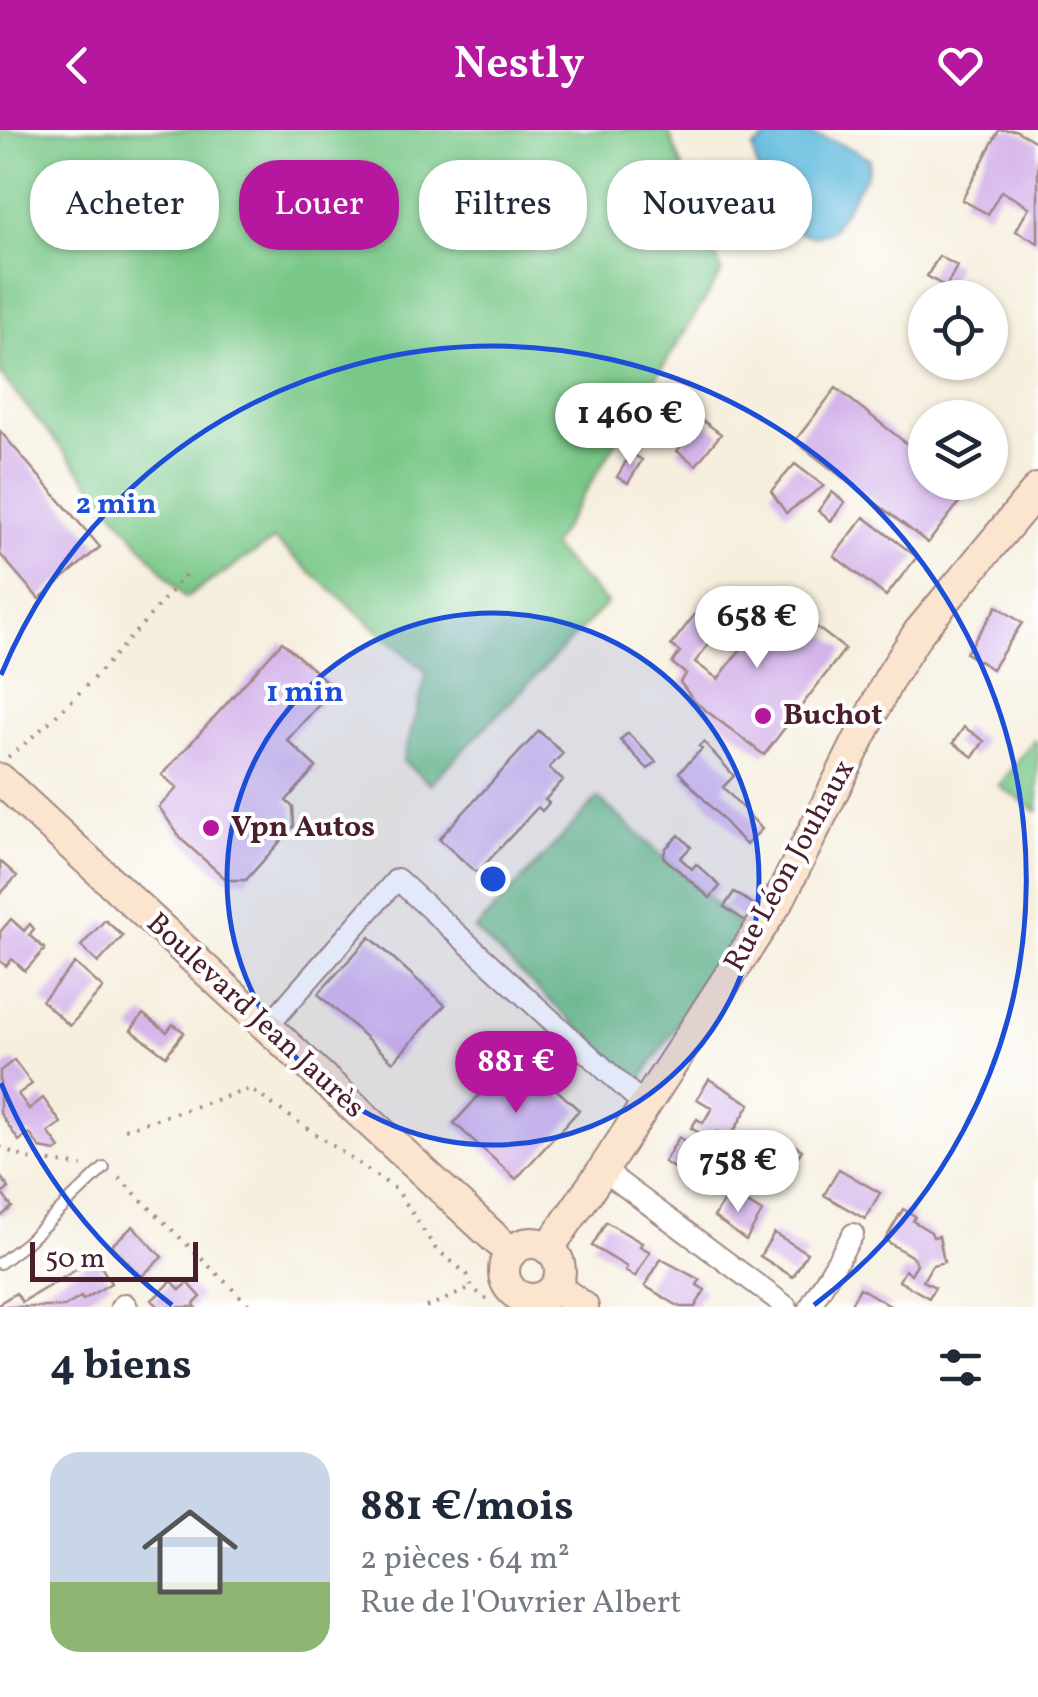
<!DOCTYPE html>
<html lang="fr">
<head>
<meta charset="utf-8">
<style>
  :root { --surface:#fff; --page:#f6f6f7; --text:#1f2937; --muted:#747a83; --line:#e0e1e3; --accent:#b5179e }
  body { margin:0; font-family:Vollkorn,serif; background:var(--page); color:var(--text); height:100vh; display:flex; flex-direction:column; font-size:38px; white-space:nowrap }
  * { box-sizing:border-box; margin:0 }
  p { font-size:32px; color:var(--muted) }
  .icon { flex:none; width:55px; height:55px; fill:none; stroke:currentColor; stroke-width:2; stroke-linecap:round; stroke-linejoin:round }
  .map { position:relative; height:1177px; overflow:hidden }
  .drawer { display:flex; flex-direction:column; background:var(--surface); flex:1 }
  .drawer>* { flex:none }
  .hud { position:absolute; left:30px; top:30px; width:980px; height:90px; display:flex; gap:20px }
  .tools { position:absolute; left:908px; top:150px; display:grid; gap:20px }
  .tools a { display:grid; place-items:center; width:100px; height:100px; border-radius:50%; background:var(--surface); box-shadow:0 2px 8px #0004; font-size:50px }
  .scale { position:absolute; left:30px; bottom:25px; width:168px; box-sizing:border-box; padding-left:10px; border:5px solid #4a1f2b; border-top:0; font-size:28px; line-height:35px; white-space:nowrap; color:#4a1f2b; -webkit-text-stroke:8px #fff; paint-order:stroke }
  .price { position:absolute; translate:-50% -85px; padding:0 22px; border-radius:35px; background:#fff; color:#222; font-size:32px; line-height:65px; filter:drop-shadow(0 2px 5px #0008) }
  .price::after { content:''; position:absolute; left:50%; top:60px; width:30px; height:22px; margin-left:-15px; background:inherit; clip-path:polygon(0 0,100% 0,50% 100%) }
  .price.active { background:var(--accent); color:#fff }
  ul { padding:0; list-style:none }
  li { display:flex; align-items:center; gap:30px; height:250px; padding:0 50px }
  li+li { border-top:2px solid var(--line) }
  li span { display:grid; place-items:center; flex:none; width:280px; height:200px; border-radius:30px; color:#555 }
  li>.icon { margin-inline-start:auto }
  span .icon { width:120px; height:120px; fill:#fffc; stroke-width:1 }
  li b { font-size:42px }
  h2 { display:flex; justify-content:space-between; align-items:center; height:120px; padding:0 50px; font-size:42px }
  .tag { padding:0 35px; border-radius:40px; background:var(--surface); box-shadow:0 2px 8px #0004; font-size:35px; line-height:90px }
  .tag.active { background:var(--accent); color:#fff }
  header { display:flex; justify-content:space-between; align-items:center; height:130px; padding:0 50px; background:var(--accent); color:#fff; font-size:45px; font-weight:600 }
  .map>svg:first-child { display:block }
</style>
</head>
<body>
<header><svg class="icon" aria-label="back" viewBox="0 0 24 24"><path d="M15 5l-7 7 7 7"/></svg>Nestly<svg class="icon" aria-label="heart" viewBox="0 0 24 24"><path d="M12 20l-8-8c-3-5 5-10 8-4 3-6 11-1 8 4z"/></svg></header>
<div class="map">
<svg width="1038" height="1177" viewBox="0 0 1038 1177">
  <rect width="100%" height="100%" fill="#fff"/>
  <filter id="ink" filterUnits="userSpaceOnUse"><feTurbulence type="fractalNoise" baseFrequency=".01" numOctaves="2"/><feDisplacementMap in="SourceGraphic" scale="20" xChannelSelector="R" yChannelSelector="G"/><feConvolveMatrix kernelMatrix="1 2 1 2 8 2 1 2 1" color-interpolation-filters="sRGB"/></filter>
  <filter id="wash" filterUnits="userSpaceOnUse"><feTurbulence type="fractalNoise" baseFrequency=".0048" numOctaves="4" result="noise"/><feDisplacementMap in="SourceGraphic" scale="40" xChannelSelector="R" yChannelSelector="G"/><feGaussianBlur stdDeviation="2.25" result="paint"/><feColorMatrix in="noise" values="0 0 0 0 0 0 0 0 0 0 0 0 0 0 0 0 0 1.4 0 .05"/><feComposite in="paint" operator="in"/></filter>
  <g filter="url(#wash)">
    <rect width="100%" height="100%" fill="#f6efde"/>
    <path fill="#79c888" stroke="#62745a" stroke-width="2.5" d="M0 0H668L722 142 551 417 607 473 430 654 403 631 427 543 274 410 185 468 0 244Z
      M1034 610 1038 614V682L999 656Z
      M598 668 742 798 638 954 475 800Z"/>
    <path fill="#5fbadd" stroke="#546c84" stroke-width="2.5" d="M777 1C809 1 843 12 870 29L867 44 832 100C786 126 758 52 753 18Z"/>
    <g id="blocks">
      <path fill="#d4b4ea" d="M999 0H1015L1038 13V113L1016 101 1029 77 1001 61 988 84 962 70Z
        M939 126 957 136 946 157 927 146Z
        M836 258 925 328V352H957L968 361 928 413 795 311Z
        M702 290 721 304 696 335 677 321Z
        M0 301 100 417 39 469 0 424Z
        M631 323 642 330 628 353 617 347Z
        M795 334 824 356 786 383 771 361Z
        M832 362 845 372 831 391 818 381Z
        M864 387 917 427 886 466 834 426Z
        M779 468 845 519 764 625 695 572 680 552 686 544 672 533 680 522 671 515 706 470 729 487 695 532 718 549Z
        M997 476 1022 493 992 539 966 523Z
        M282 512 334 558 287 610 316 637 286 671 293 677 294 696 246 750H227L182 710 159 677 177 658 162 645Z
        M964 597 984 611 973 627 953 613Z
        M539 601 563 623 549 638 563 650 545 670 549 673 542 681 538 677 477 743 439 709Z
        M628 603 656 632 648 639 620 610Z
        M704 612 734 646 723 657 762 699 746 715 679 642 702 619 699 616Z
        M679 705 691 717 680 728 692 739 696 734 720 756 710 768 663 727 666 718Z
        M0 731 17 746 0 764Z
        M734 762 756 776 747 792 724 777Z
        M11 789 24 801 30 794 34 799 29 805 45 819 25 841 12 829 6 836 0 831V802Z
        M105 790 123 806 98 833 81 816Z
        M370 807 445 875 393 932 318 864Z
        M75 833 103 858 70 896 42 871Z
        M143 884 167 902 173 894 184 902 166 926 131 900Z
        M517 924 579 980 516 1049 454 993Z
        M14 930 32 954 18 964 29 979 43 968 61 993 48 1002 60 1018 56 1021 40 1018 29 1003 19 1011 0 983V941Z
        M709 949 750 974 729 1009 717 1002 712 1010 691 998 697 989 703 993 712 978 697 969Z
        M778 1004 802 1020 782 1050 758 1036Z
        M679 1007 718 1034 700 1064 687 1056 692 1049 664 1032Z
        M839 1039 880 1063 865 1089 824 1065Z
        M0 1046 9 1058 2 1064 12 1077 0 1087Z
        M729 1062 762 1082 746 1110 714 1087Z
        M903 1079 915 1086 913 1091 931 1102 933 1107 939 1106 944 1132 932 1135 923 1151 935 1157 929 1168 899 1151 905 1140 911 1144 917 1134 914 1128 885 1110Z
        M606 1092 642 1113 640 1116 650 1122 635 1147 625 1141 627 1137 592 1116Z
        M133 1096 162 1127 141 1147 112 1115Z
        M774 1103 807 1123 793 1147 760 1126Z
        M96 1128 111 1153 83 1170 81 1167 64 1177H0V1173L16 1163 22 1172Z
        M661 1129 700 1150 697 1155 705 1160 695 1177H680L645 1156Z
        M172 1151 180 1160 188 1153 201 1167 194 1174 196 1177H159L152 1170Z
        M860 1158 892 1177H849Z"/>
    </g>
  </g>
  <g filter="url(#ink)">
    <use href="#blocks" fill-opacity="0" stroke="#a08784" stroke-width="2.5"/>
    <g fill="none" stroke-linecap="round" stroke-linejoin="round">
      <defs>
        <path id="lane" d="M0 1133 25 1114 104 1038"/>
        <path id="street" d="M267 897 397 749 645 976
          M603 1040 787 1177
          M121 1177 125 1174 127 1177
          M810 1177 853 1104"/>
        <path id="secondary" d="M0 649 511 1123
          M504 1141a28 28 0 1 1 56 0a28 28 0 1 1-56 0Z
          M548 1119 603 1040 780 768 889 549 918 503 1038 359
          M555 1157 583 1177"/>
      </defs>
      <use href="#lane" stroke="#a08784" stroke-width="14"/>
      <use href="#street" stroke="#a08784" stroke-width="24"/>
      <use href="#secondary" stroke="#a08784" stroke-width="34"/>
      <path stroke="#a08784" stroke-width="4" stroke-dasharray="2.5 8" stroke-linecap="butt" d="M8 627C75 575 130 508 186 444
        M125 999 250 959 397 1060 435 1118 467 1144 472 1158 487 1169
        M0 1017 28 1029 82 1036
        M119 1048 251 1177
        M426 1177 472 1158"/>
      <use href="#lane" stroke="#fff" stroke-width="10"/>
      <use href="#street" stroke="#fff" stroke-width="20"/>
      <use href="#secondary" stroke="#fbe5cf" stroke-width="30"/>
    </g>
  </g>
  <circle cx="493" cy="749" r="266" fill="#1d4ed8" fill-opacity=".12"/>
  <g fill="none" stroke="#1d4ed8" stroke-width="5">
    <circle cx="493" cy="749" r="266"/>
    <path d="M172 1175A533 533 0 0 1 1 953M1 545A533 533 0 1 1 814 1175"/>
  </g>
  <g fill="#b5179e" stroke="#fff" stroke-width="4">
    <circle cx="763" cy="586" r="10"/>
    <circle cx="211" cy="698" r="10"/>
  </g>
  <g text-anchor="middle" dominant-baseline="central" stroke-width="8" stroke-linejoin="round" paint-order="stroke">
    <g font-size="30" font-weight="bold" fill="#4a1f2b" stroke="#fff" text-anchor="start">
      <text x="783" y="586">Buchot</text>
      <text x="231" y="698">Vpn Autos</text>
    </g>
    <g font-size="30" fill="#4a1f2b" stroke="#fff">
      <text transform="translate(790 736) rotate(-61)">Rue Léon Jouhaux</text>
      <text transform="translate(255 886) rotate(43)">Boulevard Jean Jaurès</text>
    </g>
  </g>
  <circle cx="493" cy="749" r="15" fill="#1d4ed8" stroke="#fff" stroke-width="5"/>
  <g font-size="30" text-anchor="middle" font-weight="bold" fill="#1d4ed8" stroke="#fff" stroke-width="8" stroke-linejoin="round" paint-order="stroke">
    <text x="116" y="383">2 min</text>
    <text x="305" y="571">1 min</text>
  </g>
</svg>
<div class="tools">
<a><svg class="icon" aria-label="locate" viewBox="0 0 24 24"><circle cx="12" cy="12" r="6"/><path d="M12 2v4M12 18v4M2 12h4M18 12h4"/></svg></a>
<a><svg class="icon" aria-label="layers" viewBox="0 0 24 24"><path d="M12 4l9 5-9 5-9-5zM3 14l9 5 9-5"/></svg></a>
</div>
<div class="scale">50 m</div>
<b class="price" style="left:630px;top:338px">1 460 €</b>
<b class="price" style="left:757px;top:541px">658 €</b>
<b class="price active" style="left:516px;top:986px">881 €</b>
<b class="price" style="left:738px;top:1085px">758 €</b>
<div class="hud">
<a class="tag">Acheter</a>
<a class="tag active">Louer</a>
<a class="tag">Filtres</a>
<a class="tag">Nouveau</a>
</div>
</div>
<section class="drawer">
<h2>4 biens<svg class="icon" aria-label="filters" viewBox="0 0 24 24"><path d="M4 7h16M4 17h16"/><circle cx="9" cy="7" r="2"/><circle cx="15" cy="17" r="2"/></svg></h2>
<ul>
<li><span style="background:linear-gradient(#c9d6e8 65%,#8fb573 0)"><svg class="icon" aria-label="home" viewBox="0 0 24 24"><path d="M3 11l9-7 9 7M6 9v11h12V9"/></svg></span><div><b>881 €/mois</b><p>2 pièces · 64 m²</p><p>Rue de l'Ouvrier Albert</p></div></li>
</ul>
</section>
</body>
</html>
